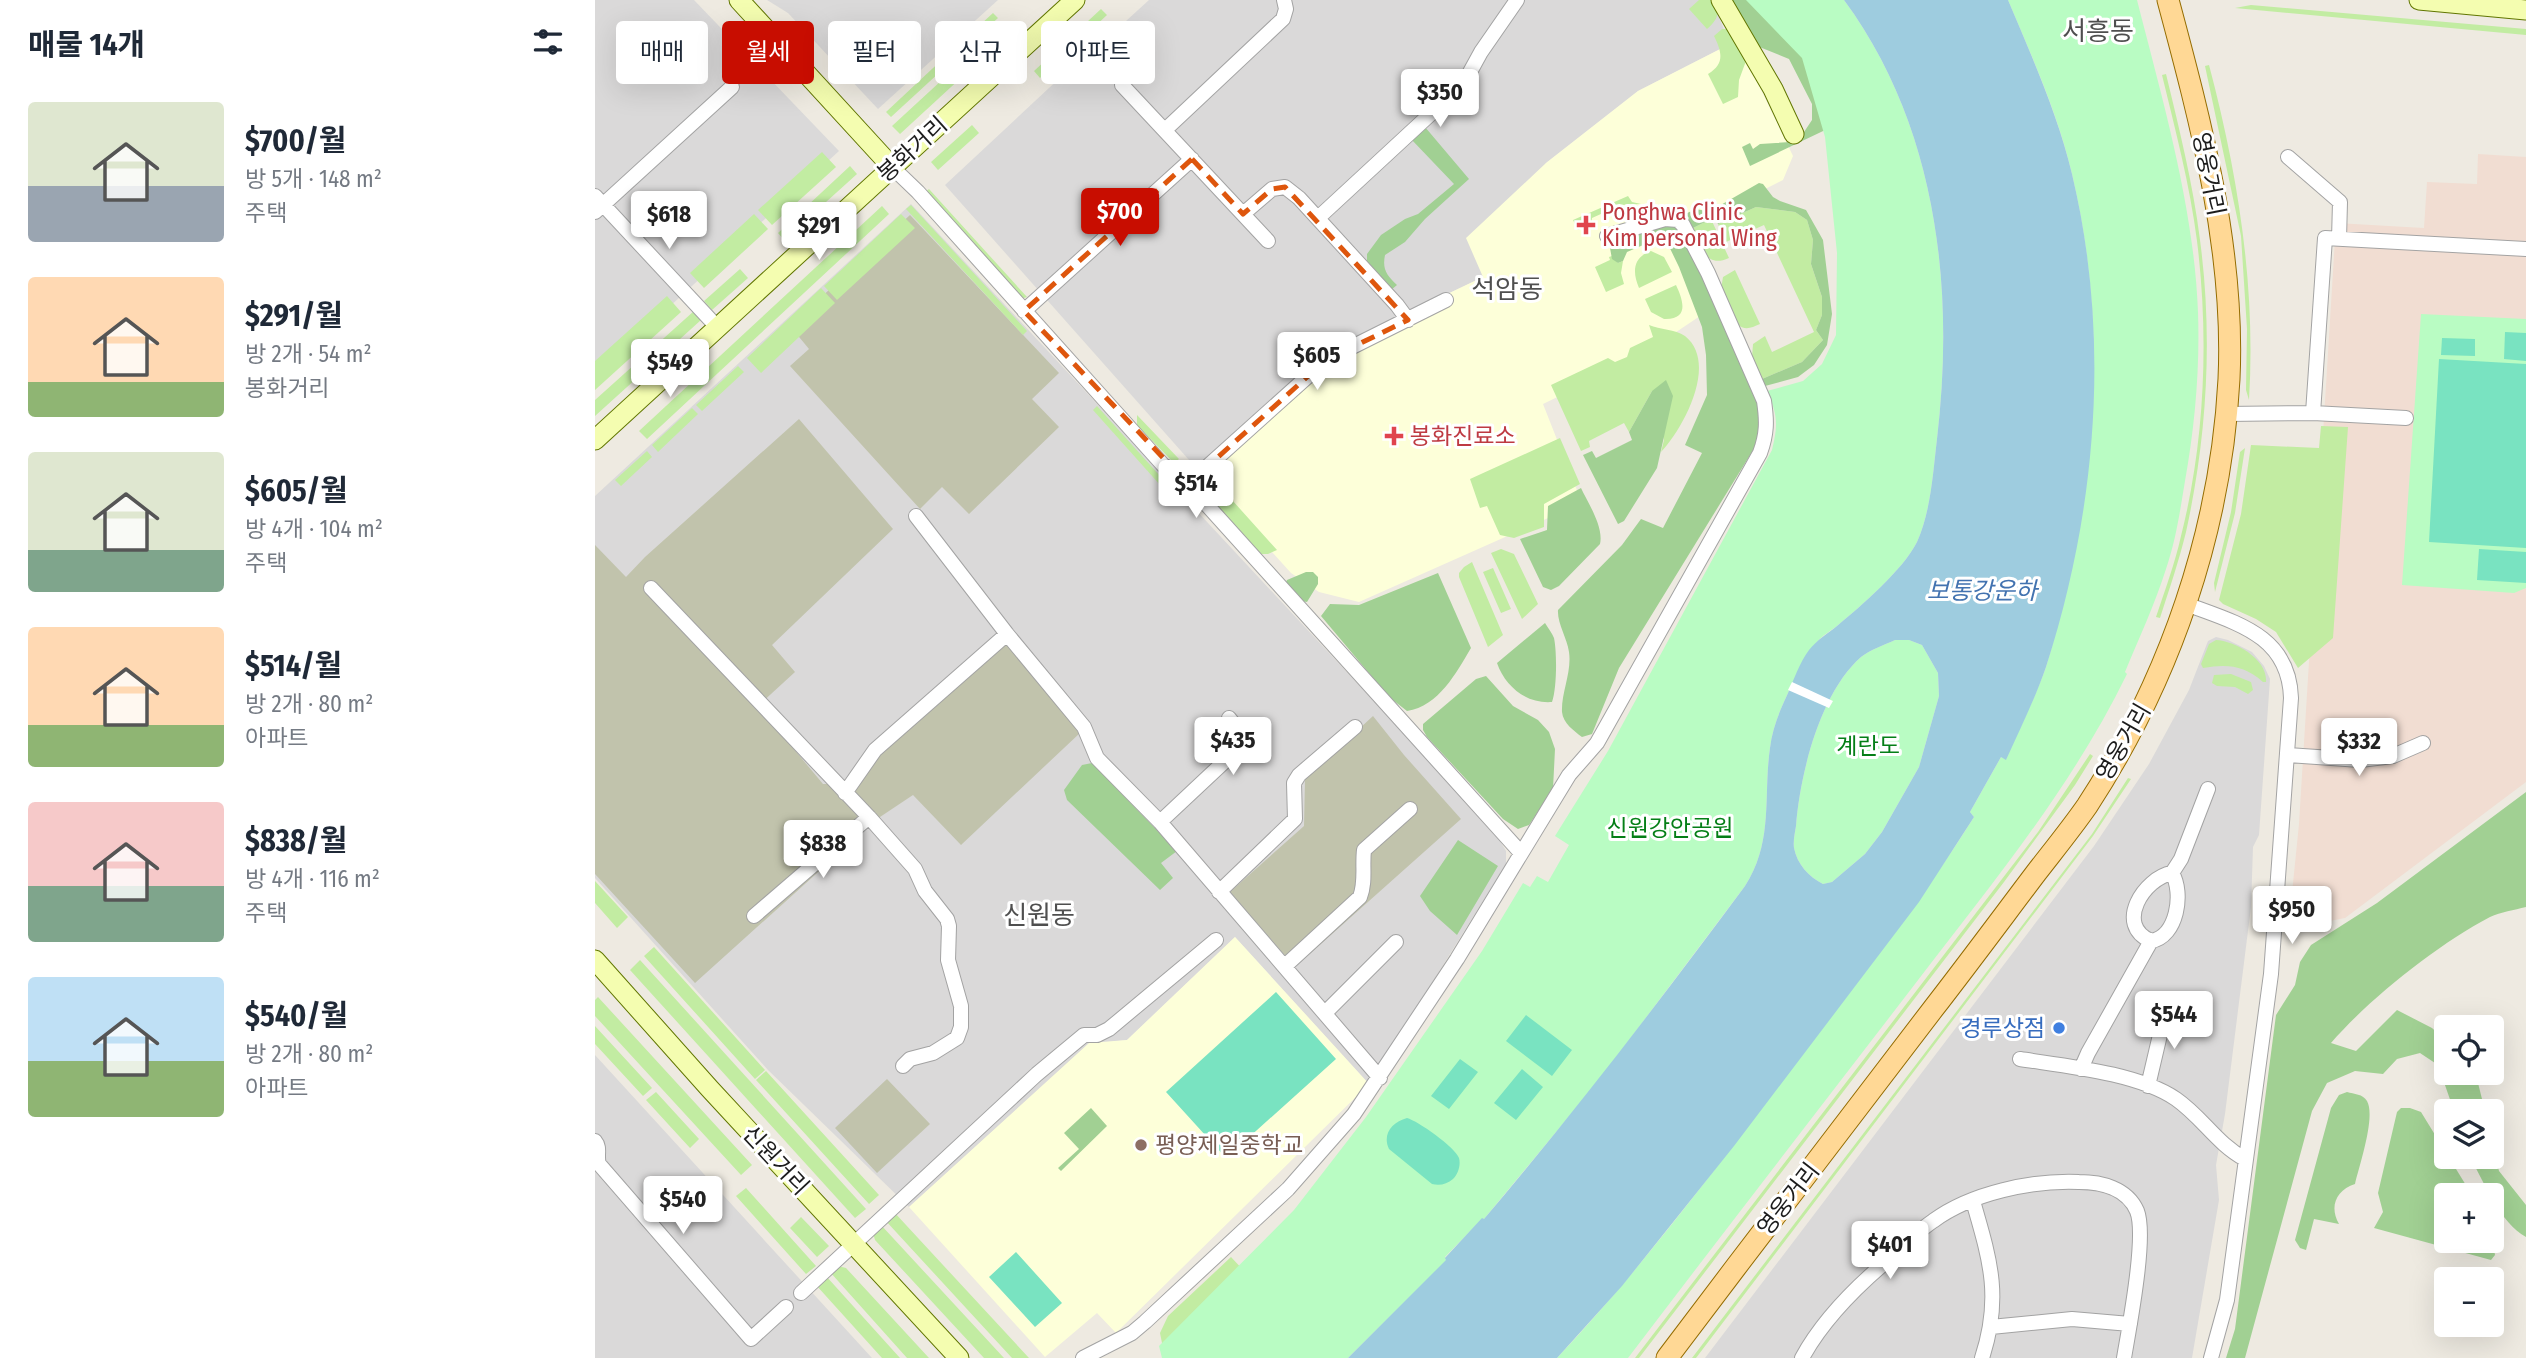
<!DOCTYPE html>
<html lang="ko">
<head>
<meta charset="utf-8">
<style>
  :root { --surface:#fff; --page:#f6f6f7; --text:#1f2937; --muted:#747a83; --accent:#c80d00 }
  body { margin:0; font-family:"Fira Sans Condensed","Noto Sans KR",sans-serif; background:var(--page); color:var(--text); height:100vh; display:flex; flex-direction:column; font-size:26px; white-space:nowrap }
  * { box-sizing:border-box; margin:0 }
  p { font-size:23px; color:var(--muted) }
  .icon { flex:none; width:38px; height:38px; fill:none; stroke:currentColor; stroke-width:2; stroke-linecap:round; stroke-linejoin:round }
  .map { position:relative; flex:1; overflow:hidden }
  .drawer { display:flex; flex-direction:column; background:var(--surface); width:595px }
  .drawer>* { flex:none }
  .banner { position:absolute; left:21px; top:21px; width:665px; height:63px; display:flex; gap:14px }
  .fabs { position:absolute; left:1839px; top:1015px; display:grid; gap:14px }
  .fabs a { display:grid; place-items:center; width:70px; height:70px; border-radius:7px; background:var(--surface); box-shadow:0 7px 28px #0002; font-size:35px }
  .price { position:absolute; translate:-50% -60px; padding:0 16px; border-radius:7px; background:#fff; color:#222; font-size:23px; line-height:46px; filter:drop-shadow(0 2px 4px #0008) }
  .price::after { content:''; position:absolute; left:50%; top:42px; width:21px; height:16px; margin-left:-10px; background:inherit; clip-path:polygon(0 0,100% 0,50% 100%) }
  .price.current { background:var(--accent); color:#fff }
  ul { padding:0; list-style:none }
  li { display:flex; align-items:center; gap:21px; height:175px; padding:0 28px }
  li span { display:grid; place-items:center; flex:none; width:196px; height:140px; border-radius:7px; color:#555 }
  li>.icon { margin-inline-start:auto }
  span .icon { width:84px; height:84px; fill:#fffc; stroke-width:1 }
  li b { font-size:30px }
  h2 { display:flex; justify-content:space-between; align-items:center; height:84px; padding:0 28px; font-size:30px }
  .chip { padding:0 24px; border-radius:7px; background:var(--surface); box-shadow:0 7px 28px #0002; font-size:24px; line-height:63px }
  .chip.current { background:var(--accent); color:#fff }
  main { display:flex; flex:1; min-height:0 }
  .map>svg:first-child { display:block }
</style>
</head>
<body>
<main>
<section class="drawer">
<h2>매물 14개<svg class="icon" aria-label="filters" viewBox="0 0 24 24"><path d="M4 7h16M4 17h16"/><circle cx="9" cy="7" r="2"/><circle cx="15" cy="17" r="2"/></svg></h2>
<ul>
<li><span style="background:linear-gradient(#dfe7d0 60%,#9aa5b1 0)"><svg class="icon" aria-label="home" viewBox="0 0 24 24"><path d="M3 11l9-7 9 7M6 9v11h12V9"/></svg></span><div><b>$700/월</b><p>방 5개 · 148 m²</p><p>주택</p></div></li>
<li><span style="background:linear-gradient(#ffd9b3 75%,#8fb573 0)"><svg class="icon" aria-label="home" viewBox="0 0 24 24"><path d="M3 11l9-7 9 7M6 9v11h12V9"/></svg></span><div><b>$291/월</b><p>방 2개 · 54 m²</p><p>봉화거리</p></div></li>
<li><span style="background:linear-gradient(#dfe7d0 70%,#7fa58c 0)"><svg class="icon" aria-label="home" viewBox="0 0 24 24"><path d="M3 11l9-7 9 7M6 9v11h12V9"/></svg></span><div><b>$605/월</b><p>방 4개 · 104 m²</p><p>주택</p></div></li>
<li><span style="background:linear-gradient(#ffd9b3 70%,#8fb573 0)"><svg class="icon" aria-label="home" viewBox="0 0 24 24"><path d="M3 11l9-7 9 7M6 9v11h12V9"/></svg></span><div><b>$514/월</b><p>방 2개 · 80 m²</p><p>아파트</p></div></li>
<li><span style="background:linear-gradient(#f6c9c9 60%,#7fa58c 0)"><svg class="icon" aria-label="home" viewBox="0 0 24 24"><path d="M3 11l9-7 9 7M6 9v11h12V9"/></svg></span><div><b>$838/월</b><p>방 4개 · 116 m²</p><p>주택</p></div></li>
<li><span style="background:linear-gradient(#bfe0f5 60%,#8fb573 0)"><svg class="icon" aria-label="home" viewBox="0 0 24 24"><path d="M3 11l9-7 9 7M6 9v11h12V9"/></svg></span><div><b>$540/월</b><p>방 2개 · 80 m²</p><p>아파트</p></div></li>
</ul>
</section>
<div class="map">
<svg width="1931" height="1358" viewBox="0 0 1931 1358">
  <rect width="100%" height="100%" fill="#eeeae1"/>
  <path fill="#dad9d9" d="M0 0H99L244 151 0 375Z
    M172 0H403L283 109 193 13Z
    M554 0H1117L1135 44 1043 91 951 163 888 277 733 351 602 469 350 185 484 60 488 52 522 22 531 21Z
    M316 204 883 813 901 834 911 851V864L774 1084 640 937 532 1040 494 1044 314 1207 173 1070 0 878V496Z
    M1621 637 1633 640 1657 652 1669 666 1675 679 1664 835 1658 847 1656 907 1630 1114 1621 1165 1624 1200 1597 1358H1110L1499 846 1554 764 1594 690 1613 641Z
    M0 1055 277 1358H0Z"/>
  <path fill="#fdffd9" d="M1135 44 1149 54 1198 156 1188 180 1075 237 1108 314 1041 359 948 404 987 503 764 602 724 592 696 573 602 469 733 351 888 277 871 238 951 163 1043 91Z
    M640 937 774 1084 521 1333 502 1313 450 1357 314 1207 494 1043 532 1040Z"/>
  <path fill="#f1ddd2" d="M1883 154 1931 157V782L1750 918 1704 927 1696 903 1704 824 1741 223 1829 228 1832 182 1882 184Z"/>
  <path fill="#c1c3ac" d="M315 215 464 373 437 399 464 427 374 514 347 487 325 509 195 366 214 349 195 326Z
    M204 419 298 529 177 645 200 672 163 706 228 784H253L411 642 486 732 366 845 318 795 282 819 100 983 0 874V545L31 577 50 557Z
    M778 716 809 755 866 819 700 967 635 892 709 826 710 779Z
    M292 1079 335 1124 282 1173 240 1128Z"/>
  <path fill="#c2eca2" d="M1104 0H1120C1125 14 1123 19 1112 29L1094 9Z
    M1656 5 1931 29V35L1640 8Z
    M506 9 512 15 445 78 439 71Z
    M398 13 403 18 365 53 360 48Z
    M1127 29H1134L1151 61 1144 80 1143 97 1128 104 1113 74C1130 64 1127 52 1119 36Z
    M398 33 406 41 305 134 297 126Z
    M353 54 358 60 296 117 291 112Z
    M1614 65C1643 174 1661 287 1654 400L1651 390 1652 329 1646 236 1610 66Z
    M1571 74C1584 128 1598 184 1605 240 1618 337 1612 437 1591 532 1584 561 1574 590 1565 618L1561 617C1570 590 1580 563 1586 536 1610 441 1614 337 1602 241 1595 185 1580 129 1567 75Z
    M377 125 384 133 343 170 336 162Z
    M227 152 241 167 177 225 163 210Z
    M255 166 262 174 189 240 183 233Z
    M334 189 432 297 426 299 329 193Z
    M1033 196 1037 202 1046 204 1026 205 997 218 996 225 983 230 978 220Z
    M316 205 432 331 428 335 311 209Z
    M287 206 294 214 52 439 44 431Z
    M1055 207 1076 208 1092 212 1090 214 1092 220 1035 222 1021 210C1031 206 1045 209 1055 207Z
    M1161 207 1200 212 1212 220 1218 240 1216 264 1227 297V315L1221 330 1228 340 1207 362 1167 379 1157 357 1158 344 1170 336 1177 352 1219 332 1169 225 1131 242 1123 224Z
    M159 214 173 229 109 288 95 273Z
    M306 214 320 228 242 300 229 286Z
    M1116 219 1134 258C1110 269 1106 246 1098 228Z
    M1056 251 1069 257 1077 272 1044 288C1037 272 1038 257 1056 251Z
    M1017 256 1023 263 1028 261 1026 273 1029 284 1011 292 1000 267 1015 260 1014 257Z
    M145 269 153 278 117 310 109 301Z
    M1140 270 1165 324C1156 328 1150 331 1142 324L1126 289 1128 277Z
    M1081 285C1088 300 1095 320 1069 319L1056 312 1050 299Z
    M226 288 240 303 166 373 152 358Z
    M72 296 86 312 0 390V361Z
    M99 311 106 320 0 416V400Z
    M1054 325C1065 330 1080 329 1090 336 1124 363 1088 429 1066 452L1069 440 1057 391 1034 432 1029 423 994 441 995 447 986 451 956 385 1013 358 1020 362 1032 357 1035 348 1058 337Z
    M143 366 149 372 107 411 101 405Z
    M502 406 565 476 566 486 498 410Z
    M97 408 103 414 63 452 57 445Z
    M542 415 584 459 579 463 542 425Z
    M1726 426 1753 427 1738 638 1703 668 1681 632 1661 619 1628 604 1624 600 1646 514 1656 445 1724 448Z
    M965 438 985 484 949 504V527L919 538 905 535 892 506 885 508 875 479Z
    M1650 448 1640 513 1620 592 1619 583 1636 512 1645 452Z
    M52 451 57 457 26 486 20 480Z
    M628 490 682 550 673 554H665L618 505 621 497Z
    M906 549 919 554 943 604 927 619 896 553Z
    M877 562 908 635 893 647 864 577V573L869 567Z
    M898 568 916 609 906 613 888 572Z
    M1621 640C1640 641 1673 659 1671 682H1668C1649 665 1632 664 1608 668L1606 664 1614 644Z
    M1636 674 1656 682 1658 690 1653 694 1640 687 1622 686 1617 683 1619 675Z
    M1495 754 1498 756 1480 785 1409 882 1044 1358H1040L1443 832Z
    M1533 778 1536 779 1498 836 1101 1358H1097L1497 834Z
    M0 881 33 917 22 928 0 903Z
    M59 947 170 1070 160 1079 49 956Z
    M45 960 271 1209 260 1218 35 970Z
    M3 997 157 1165 146 1175 0 1016V1000Z
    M0 1026 57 1088 48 1096 0 1044Z
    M171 1071 284 1195 274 1204 161 1080Z
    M61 1092 104 1139 95 1148 51 1100Z
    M151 1188 221 1266 211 1274 141 1196Z
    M299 1212 434 1358H417L290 1220Z
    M206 1217 234 1246 222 1257 195 1228Z
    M286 1225 409 1358H389L280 1240 278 1233Z
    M636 1257 651 1273 568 1348 565 1333 573 1316Z
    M243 1266 251 1268 334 1358H312L235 1272Z
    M231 1276 305 1358H287L221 1285Z"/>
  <path fill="#a1d093" d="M1133 0H1162L1196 35 1247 122 1155 166 1147 147 1155 143 1158 149 1165 144 1195 142 1207 135 1217 120V104L1194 59 1162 46Z
    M830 127 874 179 830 219 810 242 790 255C787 270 792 275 802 285L796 290 777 272 772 261V254L786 235 810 219 823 214 859 184 816 139Z
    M1164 183 1168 184 1178 197 1185 201 1211 210 1228 240 1237 314 1232 345 1219 365 1203 377 1170 386 1167 379 1207 362 1228 340 1221 330 1227 315V297L1216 264 1218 240 1212 220 1200 212 1161 207 1123 224 1117 210Z
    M1101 209 1111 211 1116 219 1098 228 1090 214Z
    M1075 224 1083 229 1091 240 1164 405 1167 428 1160 447 1024 668 997 734 987 737C979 731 968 723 967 712 966 693 977 672 974 652 972 638 962 623 963 610L1027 545 1046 519 1068 528 1107 453 1090 445 1112 395 1111 355 1107 327 1084 267 1069 236 1032 252 1028 261 1023 263 1017 259 1015 248 1037 235Z
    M1071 380 1078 396 1062 468 1029 521 1023 524 988 455 997 451 1001 458 1037 440 1034 432 1057 391Z
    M986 488C993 503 1009 527 1005 544L964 586 956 590 948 587 925 539 952 530 953 506Z
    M711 572H718L723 577V584L712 602 706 601 690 584 692 580Z
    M843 573 876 648C861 673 844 706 812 711L794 697 726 616 735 604 764 605Z
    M950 623C953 628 957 633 959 638 962 652 962 688 957 702 931 704 910 686 902 663Z
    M891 676 918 706 943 720 954 732 960 749 958 789 934 825 923 829 908 819 832 737 828 730V724L881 679Z
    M497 763 582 851 566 863 578 878 565 890 472 800 469 790 487 765Z
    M1931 792V907C1919 910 1906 912 1895 917 1842 945 1775 998 1736 1043L1761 1051 1802 1010 1837 1028 1851 1041 1852 1073H1877L1883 1083 1890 1111H1859L1843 1065 1825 1053 1802 1059 1788 1074 1760 1071 1732 1083 1717 1111 1650 1358H1631L1640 1329 1681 1015 1700 985 1705 962 1716 945 1782 903Z
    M863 840 903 866 862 935 835 911 825 896Z
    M1752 1092C1759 1094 1768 1094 1772 1101 1781 1117 1764 1166 1760 1184 1741 1190 1734 1207 1744 1224L1719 1219 1711 1250 1705 1248 1700 1240 1736 1108 1744 1095Z
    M496 1108 512 1126 466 1171 463 1168 484 1149 469 1133Z
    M1806 1108H1815L1826 1112 1877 1195H1852V1241H1897V1237L1900 1255 1896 1260 1779 1228 1788 1212 1783 1193 1802 1112Z
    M1897 1142 1904 1171 1931 1205V1237C1905 1223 1889 1182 1875 1157H1897Z"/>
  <path fill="#b9fcc3" d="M1151 0H1249C1342 126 1360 288 1342 439 1338 472 1336 511 1322 542 1308 570 1266 606 1242 626 1235 631 1227 636 1222 642 1210 657 1201 676 1193 693 1185 710 1177 729 1175 748 1168 797 1179 841 1150 886L1004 1080 889 1219H887L850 1257 852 1260 753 1358H567L564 1346 699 1210 771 1117 887 951 928 883 935 887 942 876 953 882 974 845 960 836 1013 751 1177 450C1183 425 1183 415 1172 391L1208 381 1227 364 1241 335 1242 253 1230 137 1207 58Z
    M1413 0H1542C1568 102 1599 207 1603 312 1605 368 1600 426 1590 481 1585 511 1581 540 1571 569 1560 604 1544 638 1530 672L1532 674C1477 787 1396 885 1320 984 1224 1109 1128 1233 1033 1358H962C1046 1269 1119 1171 1192 1074 1257 989 1322 908 1379 817L1375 812 1406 757 1411 759C1424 729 1440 698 1451 667 1457 648 1461 629 1466 610 1504 468 1511 318 1477 174 1463 114 1437 57 1413 0Z
    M1826 314 1931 319V588L1919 593 1807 585Z
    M1300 640H1314L1327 645 1343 673 1344 696 1324 767 1287 832 1270 854 1237 882 1228 884C1214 877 1202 864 1199 848 1198 841 1200 832 1201 826 1205 774 1225 693 1266 657 1275 650 1289 645 1300 640Z"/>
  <path fill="#79e3c1" d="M1910 332 1931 333V361L1909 359Z
    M1847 338 1880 339V356L1846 355Z
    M1844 359 1931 364V548L1834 542Z
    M1884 549 1931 552V583L1882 580Z
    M681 992 741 1059 631 1158 571 1092Z
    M931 1015 977 1050 957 1076 911 1041Z
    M865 1059 883 1072 854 1109 836 1096Z
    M927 1069 948 1087 921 1120 899 1103Z
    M812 1118C823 1121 860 1147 864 1158 866 1165 863 1174 858 1179 852 1184 845 1186 837 1184L794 1149C787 1134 797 1122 812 1118Z
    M421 1252 467 1303 440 1327 394 1277Z"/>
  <path fill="#9eccdf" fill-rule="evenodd" d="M1249 0H1413C1437 57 1463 115 1477 174 1516 337 1502 509 1451 667 1440 699 1425 729 1411 760L1406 757 1375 812 1379 817 1324 902 1139 1146 1027 1286 962 1358H753L851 1260 850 1258 887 1218 889 1219C981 1111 1066 999 1150 886 1179 841 1168 797 1175 748 1177 729 1185 710 1193 693 1199 679 1205 662 1214 650 1222 640 1232 634 1242 626 1266 606 1308 570 1322 542 1336 511 1338 472 1342 439 1360 288 1342 126 1249 0ZM1300 640H1314L1327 645 1343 673 1344 696 1324 767 1287 832 1270 854 1237 882 1228 884C1214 877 1202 864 1199 848 1198 841 1200 832 1201 826 1205 774 1225 693 1266 657 1275 650 1289 645 1300 640Z"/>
  <path fill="#fff" d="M1197 682 1238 701 1234 708 1193 690Z"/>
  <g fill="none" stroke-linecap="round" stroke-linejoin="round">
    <defs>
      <path id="street" d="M527 85 673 241
        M570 130 688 19 691 9 689 0
        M1693 157 1745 202 1744 239
        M297 167 323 192 568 465 579 471 593 484 926 853
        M0 196 123 328
        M0 212 137 87
        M648 214 677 189 690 187 704 198 802 305 813 320
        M723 218 869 83 886 52 922 0
        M429 311 597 159
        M1718 413 1730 238 1931 249
        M1631 414 1718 413 1811 418
        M593 484 731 360 851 300
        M321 516 412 634 489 727 502 758 565 822 785 1078
        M56 588 274 817 320 869 330 891 352 919 354 926 353 960 366 1006V1027L362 1038 338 1053 315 1059 308 1066
        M1591 604C1641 623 1694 635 1696 698L1676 974 1632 1300 1616 1358
        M1693 755 1765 760 1798 756 1828 743
        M250 793 280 750 412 634
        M565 822 645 747C650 736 641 727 634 718
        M624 892 700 819 699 783 704 775 760 727
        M159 916 274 817
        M1556 941C1519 925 1549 878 1577 873
        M690 966 765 897C771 881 767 867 769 850L815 809
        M730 1013 801 942
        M1425 1059C1470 1066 1543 1073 1581 1099 1607 1117 1622 1144 1650 1159
        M1486 1069 1493 1053 1556 941C1582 937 1589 893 1577 873L1586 859 1613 789
        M1553 1086 1568 1022 1579 1005
        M0 1141C6 1148 1 1156 4 1164L156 1339 191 1307
        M1378 1201C1395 1260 1407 1297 1387 1358
        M206 1293 442 1074 489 1035H502L514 1029 621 940
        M1396 1327 1477 1319 1535 1324
        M488 1358 537 1333 550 1322 693 1189 759 1114 862 959 974 775 1002 743 1165 453C1172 434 1172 421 1169 401L1113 273 1088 225 1083 220 1070 219 1012 236
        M1207 1358C1226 1323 1256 1292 1286 1266 1303 1251 1319 1234 1338 1221 1376 1193 1437 1180 1484 1182 1506 1182 1532 1188 1542 1211 1552 1236 1534 1328 1529 1358"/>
      <path id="secondary" d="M144 0 297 167
        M1126 0 1178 89 1199 134
        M1824 0 1931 10
        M0 440 480 0
        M0 960 115 1089 364 1358"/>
      <path id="primary" d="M1072 1358C1160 1241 1250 1125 1338 1009 1373 964 1407 918 1441 873 1458 851 1476 829 1492 806 1575 679 1626 531 1634 379 1640 251 1606 123 1573 0"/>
    </defs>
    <use href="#street" stroke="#a3a3a3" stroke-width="16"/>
    <use href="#secondary" stroke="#617600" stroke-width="21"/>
    <use href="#primary" stroke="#946c00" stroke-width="23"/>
    <use href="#street" stroke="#fff" stroke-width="14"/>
    <use href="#secondary" stroke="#f4fdb0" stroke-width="19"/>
    <use href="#primary" stroke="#ffd895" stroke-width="21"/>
  </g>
  <path fill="none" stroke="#de560d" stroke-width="5" stroke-dasharray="14 9" stroke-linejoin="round" d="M597 159 648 214 677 189 690 187 813 320 731 360 593 484 429 311Z"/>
  <g fill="#e0444e" stroke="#fff" stroke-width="2.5">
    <path d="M987.5 214.5h7v7h7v7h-7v7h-7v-7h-7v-7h7z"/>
    <path d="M795.5 425.5h7v7h7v7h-7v7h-7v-7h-7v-7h7z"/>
  </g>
  <circle fill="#3f7fe0" stroke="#fff" stroke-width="2.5" cx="1464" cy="1028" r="7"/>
  <circle fill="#8d6e63" stroke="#fff" stroke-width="2.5" cx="546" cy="1145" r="7"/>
  <g text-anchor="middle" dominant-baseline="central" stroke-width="6" stroke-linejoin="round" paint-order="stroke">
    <g font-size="23" fill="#1c1c1c" stroke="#fff">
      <text transform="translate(317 149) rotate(-42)">봉화거리</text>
      <text transform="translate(1614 174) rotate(79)">영웅거리</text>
      <text transform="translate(1528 742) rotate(-60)">영웅거리</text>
      <text transform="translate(181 1160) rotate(47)">신원거리</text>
      <text transform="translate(1193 1199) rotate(-52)">영웅거리</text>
    </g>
    <g font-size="23" fill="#be3a42" stroke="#fff" text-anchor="start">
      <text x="1007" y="212">Ponghwa Clinic<tspan x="1007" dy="26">Kim personal Wing</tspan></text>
      <text x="815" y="436">봉화진료소</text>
    </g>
    <g font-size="23" fill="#057f17" stroke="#fff">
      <text x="1273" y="746">계란도</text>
      <text x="1075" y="828">신원강안공원</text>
    </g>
    <g font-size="23" fill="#366cbe" stroke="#fff" text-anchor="end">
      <text x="1450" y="1028">경루상점</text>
    </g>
    <g font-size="23" fill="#785e54" stroke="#fff" text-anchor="start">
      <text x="560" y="1145">평양제일중학교</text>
    </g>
    <g font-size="24" font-style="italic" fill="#4373b0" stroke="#fff">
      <text x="1387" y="591">보통강운하</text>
    </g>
    <g font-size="26" fill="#4f4f4f" stroke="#fff">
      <text x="1503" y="31">서흥동</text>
      <text x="912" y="289">석암동</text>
      <text x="444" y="915">신원동</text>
    </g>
  </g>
</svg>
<div class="fabs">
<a><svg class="icon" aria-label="locate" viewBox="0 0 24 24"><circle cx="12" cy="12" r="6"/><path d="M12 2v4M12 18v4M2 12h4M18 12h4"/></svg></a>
<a><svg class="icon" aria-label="layers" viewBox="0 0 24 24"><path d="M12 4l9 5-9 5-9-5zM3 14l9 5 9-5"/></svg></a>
<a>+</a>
<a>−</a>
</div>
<b class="price" style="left:845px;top:129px">$350</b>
<b class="price current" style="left:525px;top:248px">$700</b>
<b class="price" style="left:74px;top:251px">$618</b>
<b class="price" style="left:224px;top:262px">$291</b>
<b class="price" style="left:722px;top:392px">$605</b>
<b class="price" style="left:75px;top:399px">$549</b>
<b class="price" style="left:601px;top:520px">$514</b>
<b class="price" style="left:638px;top:777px">$435</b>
<b class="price" style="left:1764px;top:778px">$332</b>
<b class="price" style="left:228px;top:880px">$838</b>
<b class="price" style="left:1697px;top:946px">$950</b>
<b class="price" style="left:1579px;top:1051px">$544</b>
<b class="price" style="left:88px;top:1236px">$540</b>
<b class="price" style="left:1295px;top:1281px">$401</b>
<div class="banner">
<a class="chip">매매</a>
<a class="chip current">월세</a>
<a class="chip">필터</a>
<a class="chip">신규</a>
<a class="chip">아파트</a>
</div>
</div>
</main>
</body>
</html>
